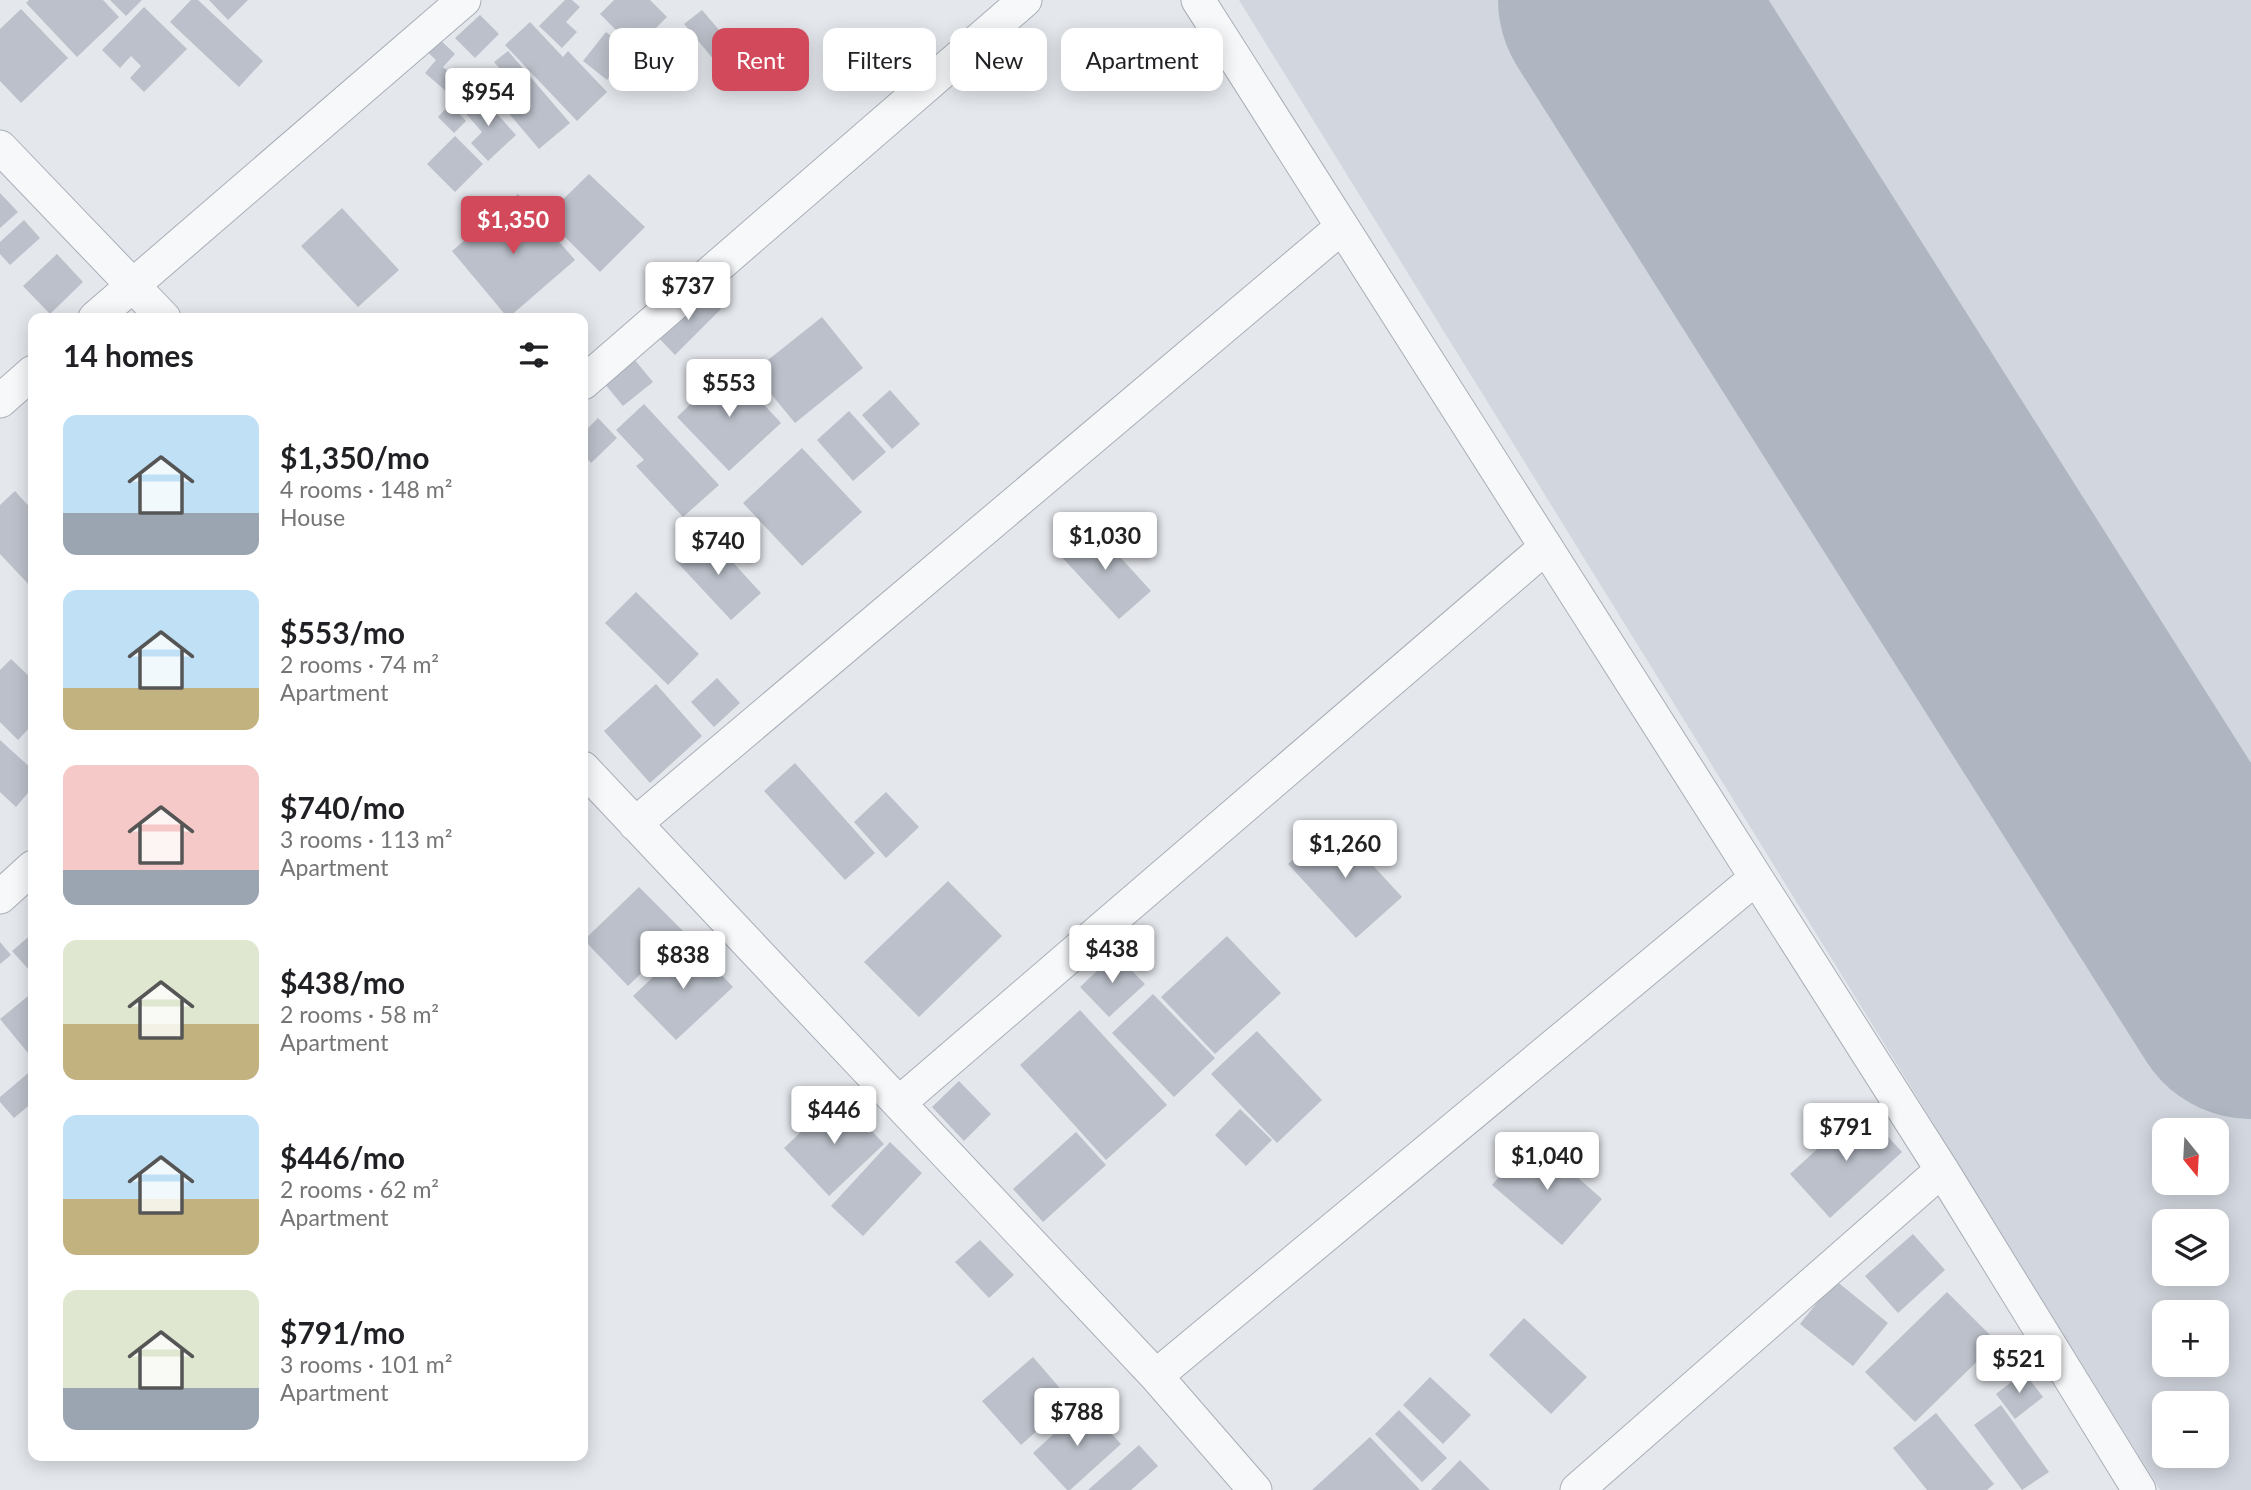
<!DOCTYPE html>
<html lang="en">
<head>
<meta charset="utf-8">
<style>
  :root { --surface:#fff; --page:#f2f2f2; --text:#202124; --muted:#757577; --accent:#d1495b }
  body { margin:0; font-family:Lato,sans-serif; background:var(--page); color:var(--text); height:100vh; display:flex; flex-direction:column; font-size:26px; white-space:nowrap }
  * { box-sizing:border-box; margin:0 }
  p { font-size:23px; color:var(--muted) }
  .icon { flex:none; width:38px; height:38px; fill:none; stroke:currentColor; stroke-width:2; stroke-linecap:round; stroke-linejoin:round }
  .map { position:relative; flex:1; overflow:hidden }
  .panel { position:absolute; left:28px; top:313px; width:560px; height:1148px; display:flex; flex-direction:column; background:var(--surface); border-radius:14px; box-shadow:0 4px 18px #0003 }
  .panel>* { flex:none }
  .banner { position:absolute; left:609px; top:28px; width:665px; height:63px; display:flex; gap:14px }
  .needle { width:46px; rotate:162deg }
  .buttons { position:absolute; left:2152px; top:1118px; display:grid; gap:14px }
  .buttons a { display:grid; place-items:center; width:77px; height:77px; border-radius:14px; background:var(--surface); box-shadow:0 4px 18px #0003; font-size:35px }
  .price { position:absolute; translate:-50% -60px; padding:0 16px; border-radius:7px; background:#fff; color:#222; font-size:23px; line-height:46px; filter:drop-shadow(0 2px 4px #0008) }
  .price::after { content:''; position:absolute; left:50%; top:42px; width:21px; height:16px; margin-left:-10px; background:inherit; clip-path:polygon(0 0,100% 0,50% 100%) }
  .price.active { background:var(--accent); color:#fff }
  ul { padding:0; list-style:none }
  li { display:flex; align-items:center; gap:21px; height:175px; padding:0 35px }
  li span { display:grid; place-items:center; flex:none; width:196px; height:140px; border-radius:14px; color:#555 }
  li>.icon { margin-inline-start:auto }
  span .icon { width:84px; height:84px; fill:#fffc; stroke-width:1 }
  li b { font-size:30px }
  h2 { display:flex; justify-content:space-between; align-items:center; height:84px; padding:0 35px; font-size:30px }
  .pill { padding:0 24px; border-radius:14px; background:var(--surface); box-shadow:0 4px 18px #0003; font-size:24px; line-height:63px }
  .pill.active { background:var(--accent); color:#fff }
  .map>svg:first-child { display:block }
</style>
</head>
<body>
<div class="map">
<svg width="2251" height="1490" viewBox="0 0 2251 1490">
  <rect width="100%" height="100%" fill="#e4e7ec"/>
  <path fill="#d2d6de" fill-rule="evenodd" d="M1239 0H2251V1490H2160ZM2165 1130H2217V1183H2165ZM2165 1222H2217V1274H2165ZM2165 1312H2217V1365H2165ZM2165 1404H2217V1456H2165Z"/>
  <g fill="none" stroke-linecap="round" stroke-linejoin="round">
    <path stroke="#b0b6c1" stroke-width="248" d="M1622 0 2251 995"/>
  </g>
  <path fill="#bbc0ca" d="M29 0H103L119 17 77 57 26 3Z
    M110 0H142L126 16Z
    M191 0H198L263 61 239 87 170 22Z
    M209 0H248L228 20Z
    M565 0H572L580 7 566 22 577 32 562 48 539 26Z
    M614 0H650L667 17 635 49 600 14Z
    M144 7 187 49 144 92 130 78 141 66 131 56 120 68 102 50Z
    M21 9 68 58 21 103 0 81V29Z
    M702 10 748 64 730 79 684 24Z
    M480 15 499 34 475 58 455 38Z
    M530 22 563 57 568 51 607 92 577 121 505 45Z
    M432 32 455 54 443 67 466 86 455 99 425 73 436 60 420 45Z
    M606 32 630 51 607 80 583 61Z
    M508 51 570 123 539 149 507 111 524 96 494 62Z
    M479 94 516 135 488 161 471 143 482 132 462 109Z
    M450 104 466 121 454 133 438 117Z
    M455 136 483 164 455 192 427 164Z
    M589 174 645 227 600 272 545 217Z
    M0 193 18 212 0 228Z
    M518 194 575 260 508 318 452 251Z
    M342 208 399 270 358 307 301 246Z
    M24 220 40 238 10 265 0 254V242Z
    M57 254 83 282 50 314 23 286Z
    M700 289 721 309 675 355 655 334Z
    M822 317 863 368 795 423 753 372Z
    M634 359 653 382 623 406 604 383Z
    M729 367 781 423 729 471 677 417Z
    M890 390 920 424 892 449 862 415Z
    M644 404 719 485 683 517 636 466 644 460 616 430Z
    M849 411 886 452 853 481 817 440Z
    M598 418 617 438 591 463 583 454V433Z
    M802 448 862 512 802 566 743 503Z
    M15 491 33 511V589L0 554V505Z
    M1091 525 1151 591 1119 619 1059 554Z
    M706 533 761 593 731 620 676 561Z
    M636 592 699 654 668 685 605 623Z
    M11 659 33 680V724L18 740 0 722V670Z
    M717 678 740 703 714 727 691 702Z
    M656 684 702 736 650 783 604 731Z
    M0 740 33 770V787L16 807 0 792Z
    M795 763 875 853 845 880 764 791Z
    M886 792 919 827 886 858 854 822Z
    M1333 822 1402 897 1356 938 1288 864Z
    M948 881 1002 936 919 1017 864 962Z
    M639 887 684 932 628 986 584 940Z
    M33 933V970L31 972 12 951Z
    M1227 936 1281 993 1215 1054 1161 997Z
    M0 942 11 955 0 964Z
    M690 942 733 987 676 1040 633 996Z
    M1115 954 1145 984 1109 1017 1080 987Z
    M33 992V1059L0 1019Z
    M1153 994 1215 1058 1174 1097 1112 1033Z
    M1080 1010 1167 1105 1106 1160 1020 1065Z
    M1257 1031 1322 1100 1277 1143 1211 1074Z
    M33 1069V1102L14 1118 0 1102V1097Z
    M959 1081 991 1114 964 1141 932 1107Z
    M839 1096 884 1144 829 1196 784 1148Z
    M1862 1108 1902 1152 1830 1218 1790 1174Z
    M1240 1109 1272 1140 1246 1166 1215 1135Z
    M1076 1132 1106 1165 1043 1222 1013 1189Z
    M1533 1138 1602 1199 1562 1245 1492 1185Z
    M890 1142 922 1173 863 1236 831 1206Z
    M1913 1234 1945 1270 1898 1313 1865 1276Z
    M980 1240 1014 1275 989 1298 955 1262Z
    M1835 1280 1888 1323 1853 1366 1800 1324Z
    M1947 1292 1997 1342 1915 1422 1865 1372Z
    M1524 1318 1587 1377 1551 1414 1489 1355Z
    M1033 1357 1071 1401 1021 1445 982 1401Z
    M2024 1372 2043 1397 2015 1419 1996 1394Z
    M1430 1377 1471 1415 1443 1444 1403 1405Z
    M1085 1405 1121 1444 1070 1490H1067L1033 1453Z
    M2001 1405 2049 1472 2022 1490 1974 1425Z
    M1399 1410 1447 1458 1422 1482 1375 1434Z
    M1936 1413 1994 1484 1987 1490H1927L1893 1448Z
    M1370 1437 1420 1490H1312Z
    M1139 1445 1158 1466 1131 1490H1088Z
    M1460 1460 1490 1490H1431Z"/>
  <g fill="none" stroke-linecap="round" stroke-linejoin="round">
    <defs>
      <path id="minor" d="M1198 0 1942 1170 2139 1490
        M0 147 164 318
        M95 318 464 0
        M583 383 1025 0
        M0 401 33 372
        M583 768 1156 1376 1255 1490
        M635 824 1342 227
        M0 897 33 867
        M899 1103 1546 547
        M1156 1376 1756 878
        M1577 1490 1942 1170"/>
    </defs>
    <use href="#minor" stroke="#a9aeb7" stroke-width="35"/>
    <use href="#minor" stroke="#f7f8fa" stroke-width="33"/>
  </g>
</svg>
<div class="buttons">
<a><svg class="needle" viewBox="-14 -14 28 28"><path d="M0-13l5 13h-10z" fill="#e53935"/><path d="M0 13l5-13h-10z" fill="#757577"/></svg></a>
<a><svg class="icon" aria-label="layers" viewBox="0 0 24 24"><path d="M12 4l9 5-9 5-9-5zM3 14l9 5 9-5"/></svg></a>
<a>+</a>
<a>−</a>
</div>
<b class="price" style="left:488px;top:128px">$954</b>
<b class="price active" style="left:513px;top:256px">$1,350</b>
<b class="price" style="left:688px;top:322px">$737</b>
<b class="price" style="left:729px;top:419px">$553</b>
<b class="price" style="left:1105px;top:572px">$1,030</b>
<b class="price" style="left:718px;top:577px">$740</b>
<b class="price" style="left:1345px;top:880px">$1,260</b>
<b class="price" style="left:1112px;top:985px">$438</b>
<b class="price" style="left:683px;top:991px">$838</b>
<b class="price" style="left:834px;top:1146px">$446</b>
<b class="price" style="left:1846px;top:1163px">$791</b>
<b class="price" style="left:1547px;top:1192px">$1,040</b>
<b class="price" style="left:2019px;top:1395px">$521</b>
<b class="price" style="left:1077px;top:1448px">$788</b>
<div class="banner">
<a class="pill">Buy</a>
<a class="pill active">Rent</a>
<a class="pill">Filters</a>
<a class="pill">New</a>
<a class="pill">Apartment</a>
</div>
<section class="panel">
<h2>14 homes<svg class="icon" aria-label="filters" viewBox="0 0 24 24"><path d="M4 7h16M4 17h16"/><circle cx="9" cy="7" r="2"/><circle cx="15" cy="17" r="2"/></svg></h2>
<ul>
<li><span style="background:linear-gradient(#bfe0f5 70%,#9aa5b1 0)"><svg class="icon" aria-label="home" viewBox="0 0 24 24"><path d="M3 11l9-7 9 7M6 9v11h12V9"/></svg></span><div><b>$1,350/mo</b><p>4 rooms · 148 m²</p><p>House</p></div></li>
<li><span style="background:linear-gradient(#bfe0f5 70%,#c2b280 0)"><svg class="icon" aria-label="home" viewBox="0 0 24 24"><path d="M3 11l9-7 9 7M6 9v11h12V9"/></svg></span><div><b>$553/mo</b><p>2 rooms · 74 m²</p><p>Apartment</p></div></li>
<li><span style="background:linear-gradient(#f6c9c9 75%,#9aa5b1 0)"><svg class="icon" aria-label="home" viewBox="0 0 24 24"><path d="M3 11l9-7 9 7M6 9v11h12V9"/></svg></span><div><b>$740/mo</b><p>3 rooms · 113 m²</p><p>Apartment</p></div></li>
<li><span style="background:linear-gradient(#dfe7d0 60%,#c2b280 0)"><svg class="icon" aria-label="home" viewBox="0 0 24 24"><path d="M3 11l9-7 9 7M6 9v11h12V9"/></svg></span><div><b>$438/mo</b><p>2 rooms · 58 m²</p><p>Apartment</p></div></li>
<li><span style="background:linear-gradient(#bfe0f5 60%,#c2b280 0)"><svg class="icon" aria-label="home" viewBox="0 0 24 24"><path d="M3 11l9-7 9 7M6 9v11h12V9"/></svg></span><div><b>$446/mo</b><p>2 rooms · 62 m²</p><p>Apartment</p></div></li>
<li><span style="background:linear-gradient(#dfe7d0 70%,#9aa5b1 0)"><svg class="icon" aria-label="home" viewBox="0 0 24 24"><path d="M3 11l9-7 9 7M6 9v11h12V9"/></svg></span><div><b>$791/mo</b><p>3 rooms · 101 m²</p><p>Apartment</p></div></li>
</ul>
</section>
</div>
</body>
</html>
